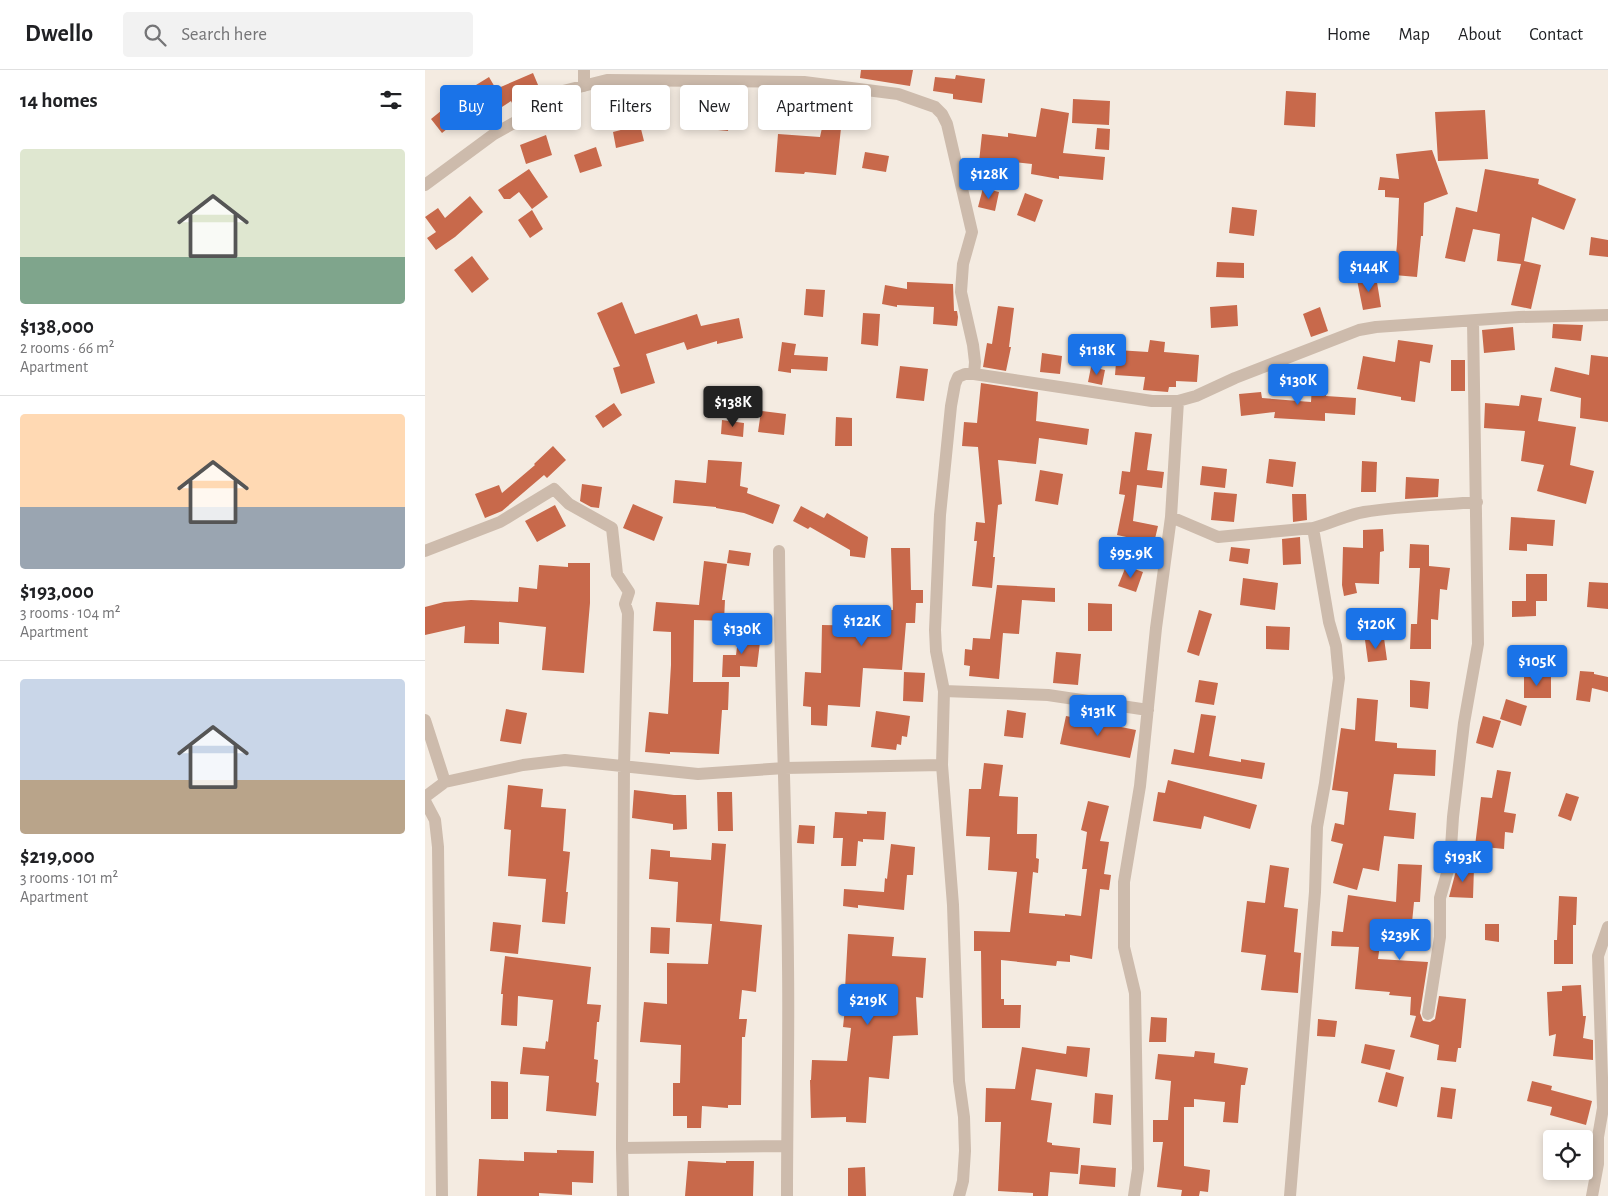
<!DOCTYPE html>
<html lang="en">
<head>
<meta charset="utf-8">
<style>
  :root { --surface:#fff; --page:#f2f2f2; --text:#202124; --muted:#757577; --line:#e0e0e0; --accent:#1a73e8 }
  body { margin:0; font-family:"Alegreya Sans",sans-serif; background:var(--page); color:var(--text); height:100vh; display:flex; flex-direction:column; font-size:19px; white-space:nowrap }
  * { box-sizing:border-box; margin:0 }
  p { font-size:16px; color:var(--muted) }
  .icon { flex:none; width:28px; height:28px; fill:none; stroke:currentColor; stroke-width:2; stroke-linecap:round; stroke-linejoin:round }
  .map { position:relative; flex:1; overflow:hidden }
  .panel { display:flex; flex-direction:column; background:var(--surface); width:425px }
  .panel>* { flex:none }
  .hud { position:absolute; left:15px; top:15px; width:475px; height:45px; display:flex; gap:10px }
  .controls { position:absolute; left:1118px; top:1060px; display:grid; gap:10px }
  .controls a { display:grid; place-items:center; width:50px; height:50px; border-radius:5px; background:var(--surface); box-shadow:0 2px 8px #0003; font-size:25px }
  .price { position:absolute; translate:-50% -42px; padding:0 11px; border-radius:5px; background:var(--accent); color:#fff; font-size:16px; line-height:32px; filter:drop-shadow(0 1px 2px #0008) }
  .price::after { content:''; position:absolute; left:50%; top:30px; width:15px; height:11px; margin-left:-8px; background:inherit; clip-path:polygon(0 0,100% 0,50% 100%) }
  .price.active { background:#222; color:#fff }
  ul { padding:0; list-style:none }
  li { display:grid; align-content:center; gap:10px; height:265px; padding:0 20px }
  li+li { border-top:1px solid var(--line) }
  li span { display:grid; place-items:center; height:155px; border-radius:5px; color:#555 }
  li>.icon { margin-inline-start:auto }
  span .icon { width:90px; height:90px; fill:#fffc; stroke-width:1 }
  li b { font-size:21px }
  h2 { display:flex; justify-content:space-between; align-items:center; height:60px; padding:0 20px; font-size:21px }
  .tag { padding:0 18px; border-radius:5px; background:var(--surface); box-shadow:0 2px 8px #0003; font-size:18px; line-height:45px }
  .tag.active { background:var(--accent); color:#fff }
  header { display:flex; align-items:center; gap:30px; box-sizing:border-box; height:70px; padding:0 25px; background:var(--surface); border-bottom:1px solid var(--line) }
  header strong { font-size:24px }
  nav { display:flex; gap:28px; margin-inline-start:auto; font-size:18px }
  .search { width:350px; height:45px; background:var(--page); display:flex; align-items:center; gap:12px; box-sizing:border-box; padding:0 18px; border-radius:5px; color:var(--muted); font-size:19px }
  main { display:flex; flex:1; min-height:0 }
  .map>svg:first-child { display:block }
</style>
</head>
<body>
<header>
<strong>Dwello</strong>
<div class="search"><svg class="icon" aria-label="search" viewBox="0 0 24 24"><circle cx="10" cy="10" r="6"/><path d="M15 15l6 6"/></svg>Search here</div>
<nav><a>Home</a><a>Map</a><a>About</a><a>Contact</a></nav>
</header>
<main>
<section class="panel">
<h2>14 homes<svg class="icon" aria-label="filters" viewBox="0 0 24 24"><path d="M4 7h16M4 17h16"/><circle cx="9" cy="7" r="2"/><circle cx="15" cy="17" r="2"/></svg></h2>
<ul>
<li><span style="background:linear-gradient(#dfe7d0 70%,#7fa58c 0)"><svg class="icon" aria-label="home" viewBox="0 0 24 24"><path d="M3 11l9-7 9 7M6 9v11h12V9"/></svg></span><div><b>$138,000</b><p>2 rooms · 66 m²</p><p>Apartment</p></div></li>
<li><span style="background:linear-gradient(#ffd9b3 60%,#9aa5b1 0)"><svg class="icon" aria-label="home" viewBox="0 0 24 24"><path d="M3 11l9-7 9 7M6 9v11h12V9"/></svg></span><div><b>$193,000</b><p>3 rooms · 104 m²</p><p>Apartment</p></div></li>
<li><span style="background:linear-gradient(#c9d6e8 65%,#b9a48a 0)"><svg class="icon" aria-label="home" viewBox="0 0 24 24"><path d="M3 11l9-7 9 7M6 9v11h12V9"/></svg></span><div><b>$219,000</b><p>3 rooms · 101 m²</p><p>Apartment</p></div></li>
</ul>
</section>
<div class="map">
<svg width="1183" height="1126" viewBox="0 0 1183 1126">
  <rect width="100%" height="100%" fill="#f4ebe1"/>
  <path fill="#c8694b" d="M436 0H488L485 16 435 8Z
    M108 3 116 22 88 35 86 31 57 50 49 37 17 63 6 49 38 23 64 7 71 19Z
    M531 5 560 9 557 33 528 29V24L508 21 510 7 530 9Z
    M861 21 891 23 890 57 859 55Z
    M648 29 685 31 684 55 647 53Z
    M402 35 431 41 427 60 416 58 411 105 380 102 379 104 350 102 353 64 395 67Z
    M616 38 644 43 638 83 680 87 678 110 634 106V109L606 104 607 94 571 90 570 93 554 92 557 64 583 67V63L611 67Z
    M274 40 305 42 303 61 273 58Z
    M1060 40 1063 89 1013 91 1010 42Z
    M215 55 219 71 191 78 188 62Z
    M672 58 685 59 684 80 670 79Z
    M121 65 127 85 101 94 95 75Z
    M171 77 177 96 155 103 149 85Z
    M1007 80 1023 124 999 133 998 166H996L992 207 969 205 972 174 974 128 960 127V120H953L955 107 974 109 971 84Z
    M440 82 464 86 461 102 437 98Z
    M104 99 123 127 107 139 94 122 85 129H79L73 120Z
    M1060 99 1114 109 1113 114 1151 129 1139 160 1107 147 1099 191 1116 195 1106 239 1086 235 1096 194 1072 191 1075 164 1048 159 1040 192 1020 188 1031 137 1052 142Z
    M558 118 574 122 570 141 553 137Z
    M600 123 618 130 610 152 592 145Z
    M45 126 58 142 30 167 11 180 2 168 11 162 0 147 13 138 20 148Z
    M807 137 832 140 829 166 804 163Z
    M107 140 118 159 105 168 93 150Z
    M1166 167 1183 170V187L1164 185Z
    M47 186 64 209 47 223 29 200Z
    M792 192 819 193V208L791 207Z
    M951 206 956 237 938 240 932 210Z
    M482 212 528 214 529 241H532L533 247 532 256 508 254 509 237 472 235V237L457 234 460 215 482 219Z
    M381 219 400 220 398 247 379 245Z
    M197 232 210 264 272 244 276 256 314 248 318 268 292 274V271L262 280 259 272 221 284 230 313 196 324 188 298 195 296 172 243Z
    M812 235 813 256 786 258 785 237Z
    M573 236 589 238 584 277H586L581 301 558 297 562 273 567 274Z
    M895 237 903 261 886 267 878 244Z
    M438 243 455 244 453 276 436 274Z
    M1128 254 1158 255 1156 271 1127 268Z
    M1088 257 1090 280 1059 283 1057 260Z
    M725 270 740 272 739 282 774 285 772 312 751 311V317H744L743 322 718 320 720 307 690 305 692 280 723 282Z
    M973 270 1008 275 1005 293 995 291 990 332 976 330V327L932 319 938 286 970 292Z
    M357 272 371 274 369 285 403 287 402 301 366 299V303L353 301Z
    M617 283 637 286 635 304 615 302Z
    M1166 285 1183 287V352L1155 348 1156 328 1125 321 1130 297 1164 305Z
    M1026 290H1040V321H1026Z
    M475 296 503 299 499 331 471 328Z
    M666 297 680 300 677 315 663 312Z
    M556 313 613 322 611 351 664 359 662 375 614 368 611 394 573 390 577 434 573 435 568 487H570L567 518 547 516 552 471H549L551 452 560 453 553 377 537 376 539 352 552 353Z
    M887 315H901V326L931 328 930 345 900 343V351L849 348 850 342 816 346 814 324 836 322 837 328 886 332Z
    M1096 325 1117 328 1113 351 1151 357 1145 395 1169 401 1161 434 1112 421 1119 395 1096 391 1100 361 1059 358 1060 333 1094 336Z
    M189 333 197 345 178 358 170 346Z
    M336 341 361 344 359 365 333 362Z
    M411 347 427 348V376H410Z
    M297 350 319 353 318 367 296 364Z
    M710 362 727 364 722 400 739 402 737 418 712 415 708 451 733 456 729 473 692 465 700 425 694 424 697 401 705 402Z
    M128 376 141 390 122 408 119 405 77 441 60 448 50 424 74 415 77 423 110 395 109 394Z
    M844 389 871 392 868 417 841 413Z
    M283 390 317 392 315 416 323 418 322 423 355 435 348 454 319 443 291 438V437L248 433 250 410 281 413Z
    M937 391 952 392 951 422H936Z
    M777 396 802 399 800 418 775 415Z
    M615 400 638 404 633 435 610 431Z
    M981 407 1014 409 1013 427 980 429Z
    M157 414 177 417 174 438 166 437 155 431Z
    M789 422 812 424 809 452 786 450Z
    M867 424H881L882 450 868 452Z
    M208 434 238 447 229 471 198 458Z
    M130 435 141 456 112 472 100 451Z
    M376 436 399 448 402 443 443 467 440 488 425 486V480L385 457 383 459 368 451Z
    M1086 447 1130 450 1128 476 1102 474V481L1084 480Z
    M958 459 959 481 955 482 954 514 930 513 932 523 919 526 917 515 918 477 938 478V460Z
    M875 467 876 494 858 495 857 469Z
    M680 474 698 476 696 495 678 493Z
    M985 474 1004 475V496L1025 498 1022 520 1015 519 1013 550 1006 549V579H985L986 554H992L995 498H984Z
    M806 477 825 479 823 494 804 491Z
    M466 478H485L486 520H498V533H491L490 553H481L477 600 438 598 435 637 403 635 402 656 386 655V637L378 636 380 602 396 603 397 555 454 556 455 540H468Z
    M304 480 326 483 324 496 302 493Z
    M279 491 302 494 297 530H300L299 551 269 550 268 612H304L303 640H297L294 684 245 682V684L220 682 224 642 243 644 246 595V562L228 561 231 532 274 535Z
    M143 493H165V533L159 603 117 600 121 557 74 552V574L39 573 40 556 0 565V537L19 532 46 530 93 532 94 517 112 519 114 495 143 497Z
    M701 496 718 502 711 522 693 516Z
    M1101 504H1122V531H1111V546L1087 547V531H1101Z
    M818 508 853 513 850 540 815 535Z
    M1164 512 1183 513V539L1162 537Z
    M572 515 630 518V532L597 530 594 564 578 563 574 609 544 606 545 596 539 595 540 579 547 580 548 568 565 569Z
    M663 533 687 534V561H663Z
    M774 540 787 544 774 586 762 582Z
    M841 556 865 557 864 580 841 579Z
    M314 562 336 564 332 597 315 596V607H297L298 585H311Z
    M959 568 962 590 943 592 940 570Z
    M631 582 656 584 653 615 628 613Z
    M1155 601 1169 602V604L1183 607V622L1167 618 1165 632 1151 630Z
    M479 602 500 603 498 632 478 631Z
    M1099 606H1126V628H1099Z
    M774 610 793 613 789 635 770 632Z
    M985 610 1005 612 1003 639 985 637Z
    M932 628 953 630 950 671 972 673V678L1011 680 1010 706 969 704 964 740 991 743 989 769 959 766 954 801 938 798 932 820 908 813 918 774 906 771 910 753 919 755 923 722 907 720 916 658 930 660Z
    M1081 629 1102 636 1096 656 1075 649Z
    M81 639 102 643 96 674 75 671Z
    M582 640 601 643 598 668 579 666Z
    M451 641 485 646 482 667 477 666 476 675 472 674 471 680 446 677Z
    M776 644 791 646 784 686 816 692V689L840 693 837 709 746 694 749 679 769 683Z
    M641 646 711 660 705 688 635 674Z
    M1058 646 1076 651 1068 678 1051 673Z
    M559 693 578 695 574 726 593 727 592 764H612L611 788 614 789 613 803 608 802 604 843 640 846V844L656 846 662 799H657L662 762 656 760 663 731 684 736 675 771 684 772 679 804 686 805 684 820 675 819 667 889 645 885V892L632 891 631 896 576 890V929H579V935H596L595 958H557L556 881H549V861L585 862 592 802 563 800 565 767 541 766 544 719H556Z
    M1072 700 1086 702 1079 742 1091 744 1088 763 1080 762 1079 779 1050 776 1056 727 1067 728Z
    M743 710 832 735 825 759 779 746 776 759 728 751 733 722 740 723Z
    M83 715 118 719 116 737 141 739 138 781 145 782 141 822H143L140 854 117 852 121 809 83 806 86 760 79 759Z
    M209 720 249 725H261L262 759 248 760V754L207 748Z
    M292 722H307L308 761H293Z
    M1141 723 1154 727 1146 751 1133 746Z
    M442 741 461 742 459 770 438 769V772L433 771 431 796H416L418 768H408L410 742 442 744Z
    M374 755 390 756 389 774 372 773Z
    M287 773 301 774 295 851 337 855 331 922 317 920 314 949H322L320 967H317L316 1035H303V1038L277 1036 276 1058H262V1046H248V1013H255L256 975 215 972 219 932 242 934V893L283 894 287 854 251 852 253 812 224 809 226 779 245 781V787L286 790Z
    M466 774 490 777 488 805H482L479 840 433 835V838L418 836 419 819 459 822 460 808 462 809Z
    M973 794 997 795 995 832H989L986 863 957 860 953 889 1003 892 995 943 998 951 1005 952 1010 949 1014 926 1041 929 1036 978H1033L1031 992 1012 990 1014 975 985 967 991 946 985 945 986 927 964 925 965 922 930 919 934 877 906 876 907 861 918 862 923 825 971 832Z
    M845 795 864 798 859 837 873 839 869 882 876 883 873 923 836 920 841 885 816 882 822 831 840 833Z
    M1032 797H1049L1048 828 1024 827Z
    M1134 826 1152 827 1151 855H1148V894H1129V870H1132Z
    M68 852 96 855 93 884 65 881Z
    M1060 854H1074V872L1060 870Z
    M226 857 245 858 244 884 225 883Z
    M423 864 469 867 467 886 501 888 498 928 491 927 493 965 468 966 464 1009 444 1007 441 1053 421 1052V1047L386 1048 385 1010H386L387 990 422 991 426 958 418 957 422 919H420Z
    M80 886 166 897 162 934 176 935 174 952H172L169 989 173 990 171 1012 174 1013 171 1046 121 1041 124 1006 95 1004 98 977 120 979 121 971 123 972 128 930 93 926 92 956 76 955 78 924H76Z
    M1156 915 1158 946H1161L1158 968 1168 970V990L1128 986 1131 964 1124 966 1122 922 1137 921V916Z
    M726 947 742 948 741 972H724Z
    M893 949 912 951 910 967 892 966Z
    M940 974 970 980 965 1000 936 993Z
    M642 976 665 978 662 1007 611 999 606 1030 627 1033 622 1072 627 1073V1075L655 1078 653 1104 625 1102 623 1126H608V1123L573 1121 576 1052H560L561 1018 590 1019 597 977 641 984Z
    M770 981 790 983 789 993 823 998 820 1015H816L813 1053 798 1052 800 1032 769 1029V1037H759V1096L785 1100 783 1122 775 1121 774 1126H756L757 1120 732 1117 738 1072H728V1050H743L746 1011 730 1009 733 984 769 987Z
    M961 1002 979 1007 972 1037 953 1032Z
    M66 1011 83 1012V1049H66Z
    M1107 1011 1127 1016 1126 1020 1167 1031 1161 1055 1125 1045 1127 1037 1102 1031Z
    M1016 1017 1031 1019 1027 1049 1012 1047Z
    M670 1023 688 1025 686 1055 668 1053Z
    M132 1080 169 1081 168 1113 147 1112V1125L114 1123V1126H52L54 1089 99 1091V1082L132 1083Z
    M263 1091 301 1093V1091H329L328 1126H260Z
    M656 1095 691 1098 690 1117 654 1114Z
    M440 1097 441 1126H423V1098Z"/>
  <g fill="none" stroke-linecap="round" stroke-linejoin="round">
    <path stroke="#cdbbac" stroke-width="12" d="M159 0V16
      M0 115 69 64 96 49 116 31 134 22 182 10 379 12 473 24 510 37 517 44 522 54 547 162 538 194 536 222 548 275 550 292 549 304
      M746 447 793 467 888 458C905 454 921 445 939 442 975 436 1016 435 1052 432
      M0 481 75 452 129 419 144 434 187 458 192 504 204 522 200 534 203 543 199 696 197 1078 198 1126
      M354 481C355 619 362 757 363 895 364 972 362 1049 362 1126
      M519 621 623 625 723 640
      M0 650 20 712
      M0 727 20 712 98 695 140 690 273 704 360 698 517 695
      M0 731 10 750 13 777 17 1126
      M1003 944 1015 867V828L1025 793 1028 747 1039 653 1053 574 1048 251
      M197 1078 362 1076
      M534 1126 538 1111 540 1081 539 1047 534 1011 528 835 517 695 519 621 511 581 510 560 515 445 526 336 530 314 533 307 540 304H549L727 331H753L771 326 810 308 934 260 951 257 1094 247 1183 245
      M709 1126 713 1099 710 923 699 877V812L715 716 731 558 746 447 753 331
      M865 1126 890 822 892 757 900 713 914 608 911 576 904 552 888 458
      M1167 1126 1173 1094V1067L1178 1038 1173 886 1183 857"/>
  </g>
</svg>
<div class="controls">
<a><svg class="icon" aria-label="locate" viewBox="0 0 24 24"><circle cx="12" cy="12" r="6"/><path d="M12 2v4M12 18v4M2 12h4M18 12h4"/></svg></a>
</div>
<b class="price" style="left:564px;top:130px">$128K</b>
<b class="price" style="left:944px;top:223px">$144K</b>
<b class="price" style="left:672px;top:306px">$118K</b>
<b class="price" style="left:873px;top:336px">$130K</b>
<b class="price active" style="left:308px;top:358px">$138K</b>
<b class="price" style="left:706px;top:509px">$95.9K</b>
<b class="price" style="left:437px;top:577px">$122K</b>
<b class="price" style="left:951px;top:580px">$120K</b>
<b class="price" style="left:317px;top:585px">$130K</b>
<b class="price" style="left:1112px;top:617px">$105K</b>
<b class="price" style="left:673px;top:667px">$131K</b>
<b class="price" style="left:1038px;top:813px">$193K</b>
<b class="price" style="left:975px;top:891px">$239K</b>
<b class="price" style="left:443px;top:956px">$219K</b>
<div class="hud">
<a class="tag active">Buy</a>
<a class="tag">Rent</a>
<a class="tag">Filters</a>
<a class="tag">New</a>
<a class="tag">Apartment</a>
</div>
</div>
</main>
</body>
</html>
